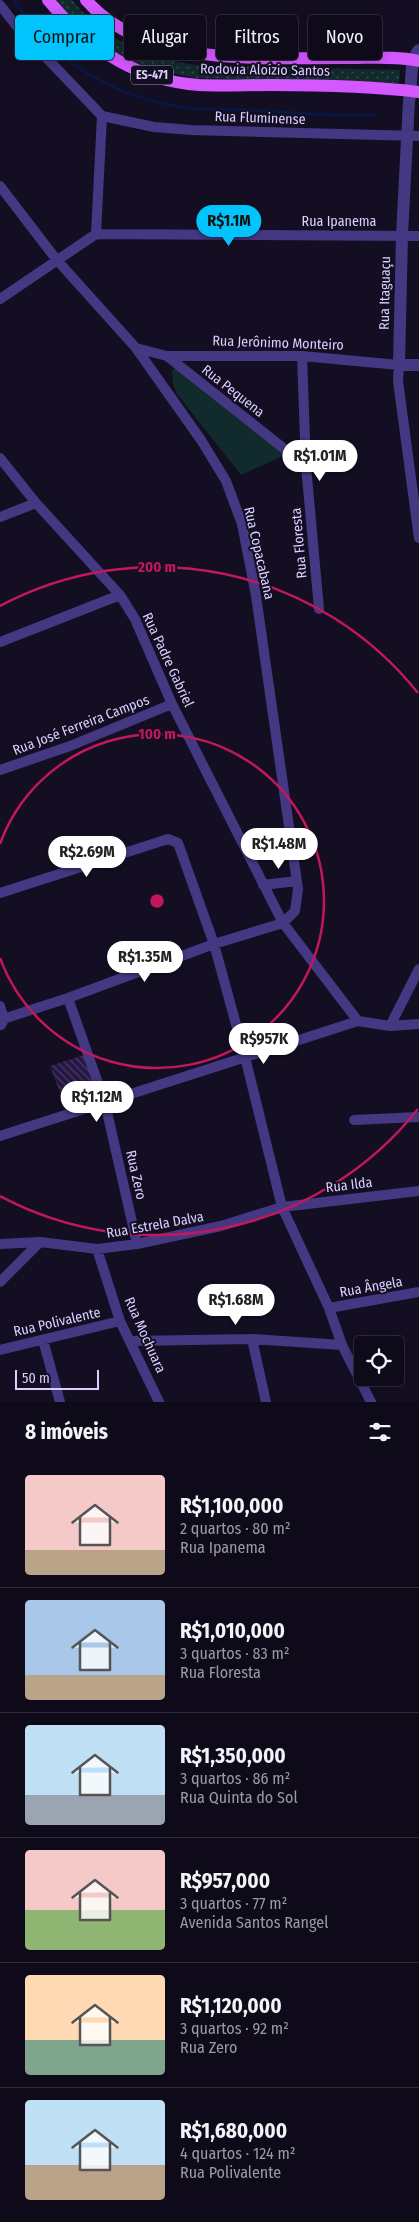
<!DOCTYPE html>
<html lang="pt">
<head>
<meta charset="utf-8">
<style>
  :root { --surface:#0f0a1a; --page:#1d1827; --text:#f1f3f6; --muted:#9b9aa2; --line:#2f2b39; --accent:#00c4fb }
  body { margin:0; font-family:"Fira Sans Condensed",sans-serif; background:var(--page); color:var(--text); height:100vh; display:flex; flex-direction:column; font-size:19px; white-space:nowrap }
  * { box-sizing:border-box; margin:0 }
  p { font-size:16px; color:var(--muted) }
  .icon { flex:none; width:28px; height:28px; fill:none; stroke:currentColor; stroke-width:2; stroke-linecap:round; stroke-linejoin:round }
  .map { position:relative; height:1402px; overflow:hidden }
  .drawer { display:flex; flex-direction:column; background:var(--surface); flex:1 }
  .drawer>* { flex:none }
  .hud { position:absolute; left:15px; top:15px; width:390px; height:45px; display:flex; gap:10px }
  .fabs { position:absolute; left:354px; top:1336px; display:grid; gap:10px }
  .fabs a { display:grid; place-items:center; width:50px; height:50px; border-radius:5px; background:var(--surface); box-shadow:0 2px 12px #0003,0 0 0 1px var(--line); font-size:25px }
  .scale { position:absolute; left:15px; bottom:12px; width:84px; box-sizing:border-box; padding-left:5px; border:2px solid #dbd0ff; border-top:0; font-size:14px; line-height:18px; white-space:nowrap; color:#dbd0ff; -webkit-text-stroke:4px #140e23; paint-order:stroke }
  .price { position:absolute; translate:-50% -42px; padding:0 11px; border-radius:18px; background:#fff; color:#222; font-size:16px; line-height:32px; filter:drop-shadow(0 1px 2px #0008) }
  .price::after { content:''; position:absolute; left:50%; top:30px; width:15px; height:11px; margin-left:-8px; background:inherit; clip-path:polygon(0 0,100% 0,50% 100%) }
  .price.active { background:var(--accent); color:#111 }
  ul { padding:0; list-style:none }
  li { display:flex; align-items:center; gap:15px; height:125px; padding:0 25px }
  li+li { border-top:1px solid var(--line) }
  li span { display:grid; place-items:center; flex:none; width:140px; height:100px; border-radius:5px; color:#555 }
  li>.icon { margin-inline-start:auto }
  span .icon { width:60px; height:60px; fill:#fffc; stroke-width:1 }
  li b { font-size:21px }
  h2 { display:flex; justify-content:space-between; align-items:center; height:60px; padding:0 25px; font-size:21px }
  .pill { padding:0 18px; border-radius:5px; background:var(--surface); box-shadow:0 2px 12px #0003,0 0 0 1px var(--line); font-size:18px; line-height:45px }
  .pill.active { background:var(--accent); color:#111 }
  .map>svg:first-child { display:block }
</style>
</head>
<body>
<div class="map">
<svg width="419" height="1402" viewBox="0 0 419 1402">
  <defs>
    <pattern id="grass-dots" width="8" height="8" patternUnits="userSpaceOnUse" patternTransform="scale(1.25)"><rect width="8" height="8" fill="#112b2d"/><path d="M2 2h.1M6 6h.1" fill="none" stroke="#33494c" stroke-width="1.8" stroke-linecap="round"/></pattern>
    <pattern id="building-back-hatch" width="6" height="6" patternUnits="userSpaceOnUse" patternTransform="scale(1.25)"><rect width="6" height="6" fill="#271945"/><path d="M-1 5l2 2M0 0l6 6M5-1l2 2" fill="none" stroke="#463961"/></pattern>
    <filter id="shadow"><feDropShadow dx="4.5" dy="4.5" stdDeviation="0" flood-color="#0009"/></filter>
  </defs>
  <rect width="100%" height="100%" fill="#140e23"/>
  <path fill="url(#grass-dots)" d="M52 0H72C104 39 147 59 197 65L400 70 399 83 196 78 147 68 99 44Z"/>
  <path fill="#112b2d" d="M175 368 177 369 285 455 241 475 177 394 173 384 172 371Z"/>
  <g fill="none" stroke-linecap="round" stroke-linejoin="round">
    <path stroke="#091741" stroke-width="3" d="M14 0C24 14 34 30 47 42 86 80 135 101 189 108 209 111 230 109 250 110 292 112 334 117 376 115"/>
  </g>
  <path fill="url(#building-back-hatch)" filter="url(#shadow)" d="M84 1055 100 1101 67 1112 50 1066Z"/>
  <g fill="none" stroke-linecap="round" stroke-linejoin="round">
    <path stroke="#443883" stroke-width="10" d="M0 5 18 28 102 116 154 127 191 130 419 136
      M0 186 56 259 136 348 201 440 226 481 242 524 256 596 298 889 295 911 283 923 214 944 68 998 0 1020
      M96 234 102 116
      M0 299 96 234 419 236
      M136 348 167 356H302L399 365 398 381 419 538
      M167 356 306 466
      M302 356 306 466 319 609
      M0 458 36 503 120 595 135 619 172 704 283 923 358 1021
      M0 517 36 503
      M0 642 120 595
      M0 770 70 746 172 704
      M263 885 297 881
      M0 893 168 839 178 843 214 944 245 1057 282 1207 329 1308 342 1345 371 1402
      M68 998 105 1103 137 1244
      M0 1006 4 1019 1 1025
      M390 1026 419 969
      M354 1120 419 1117
      M0 1136 358 1021 390 1026 419 1024
      M0 1244 40 1242 97 1249 137 1244 221 1226 282 1207 419 1191
      M97 1249 120 1321 159 1402
      M0 1282 40 1242
      M329 1308 419 1292
      M252 1339 266 1402
      M43 1340 60 1402
      M130 1341 252 1339 342 1345
      M0 1350 120 1321"/>
    <path stroke="#443883" stroke-width="12" d="M419 50C408 63 413 85 409 101L402 235 399 365H419"/>
    <path stroke="#d457ff" stroke-width="12" d="M48 0C87 47 137 81 199 85 223 86 247 85 271 85 320 85 371 86 419 92
      M86 0C147 70 267 57 350 58 373 58 397 56 419 61"/>
  </g>
  <g fill="none" stroke="#c2185b" stroke-width="2.5">
    <path d="M0 844A167 167 0 1 1 0 958"/>
    <path d="M418 1109A334 334 0 0 1 0 1196M0 606A334 334 0 0 1 418 693"/>
  </g>
  <g text-anchor="middle" dominant-baseline="central" stroke-width="4" stroke-linejoin="round" paint-order="stroke">
    <rect fill="#140e23" stroke="#9f96bd" stroke-width="1" x="131" y="65.5" width="42" height="19" rx="4"/>
    <g font-size="12" font-weight="bold" fill="#dbd0ff">
      <text x="152" y="75">ES-471</text>
    </g>
    <g font-size="14" fill="#dbd0ff" stroke="#140e23">
      <text transform="translate(265 70) rotate(1)">Rodovia Aloízio Santos</text>
      <text transform="translate(260 118) rotate(2)">Rua Fluminense</text>
      <text x="339" y="221">Rua Ipanema</text>
      <text transform="translate(385 293) rotate(-89)">Rua Itaguaçu</text>
      <text transform="translate(278 343) rotate(2)">Rua Jerônimo Monteiro</text>
      <text transform="translate(233 391) rotate(38)">Rua Pequena</text>
      <text transform="translate(299 543) rotate(-95)">Rua Floresta</text>
      <text transform="translate(259 553) rotate(77)">Rua Copacabana</text>
      <text transform="translate(168 660) rotate(65)">Rua Padre Gabriel</text>
      <text transform="translate(81 725) rotate(-21)">Rua José Ferreira Campos</text>
      <text transform="translate(136 1175) rotate(77)">Rua Zero</text>
      <text transform="translate(349 1185) rotate(-7)">Rua Ilda</text>
      <text transform="translate(155 1225) rotate(-10)">Rua Estrela Dalva</text>
      <text transform="translate(371 1287) rotate(-10)">Rua Ângela</text>
      <text transform="translate(57 1322) rotate(-13)">Rua Polivalente</text>
      <text transform="translate(145 1335) rotate(66)">Rua Mochuara</text>
    </g>
  </g>
  <circle cx="157" cy="901" r="8" fill="#c2185b" stroke="#140e23" stroke-width="2.5"/>
  <g font-size="15" text-anchor="middle" font-weight="bold" fill="#c2185b" stroke="#140e23" stroke-width="4" stroke-linejoin="round" paint-order="stroke">
    <text x="157" y="572">200 m</text>
    <text x="157" y="739">100 m</text>
  </g>
</svg>
<div class="fabs">
<a><svg class="icon" aria-label="locate" viewBox="0 0 24 24"><circle cx="12" cy="12" r="6"/><path d="M12 2v4M12 18v4M2 12h4M18 12h4"/></svg></a>
</div>
<div class="scale">50 m</div>
<b class="price active" style="left:229px;top:247px">R$1.1M</b>
<b class="price" style="left:320px;top:482px">R$1.01M</b>
<b class="price" style="left:279px;top:870px">R$1.48M</b>
<b class="price" style="left:87px;top:878px">R$2.69M</b>
<b class="price" style="left:145px;top:983px">R$1.35M</b>
<b class="price" style="left:264px;top:1065px">R$957K</b>
<b class="price" style="left:97px;top:1123px">R$1.12M</b>
<b class="price" style="left:236px;top:1326px">R$1.68M</b>
<div class="hud">
<a class="pill active">Comprar</a>
<a class="pill">Alugar</a>
<a class="pill">Filtros</a>
<a class="pill">Novo</a>
</div>
</div>
<section class="drawer">
<h2>8 imóveis<svg class="icon" aria-label="filters" viewBox="0 0 24 24"><path d="M4 7h16M4 17h16"/><circle cx="9" cy="7" r="2"/><circle cx="15" cy="17" r="2"/></svg></h2>
<ul>
<li><span style="background:linear-gradient(#f6c9c9 75%,#b9a48a 0)"><svg class="icon" aria-label="home" viewBox="0 0 24 24"><path d="M3 11l9-7 9 7M6 9v11h12V9"/></svg></span><div><b>R$1,100,000</b><p>2 quartos · 80 m²</p><p>Rua Ipanema</p></div></li>
<li><span style="background:linear-gradient(#a9c7e8 75%,#b9a48a 0)"><svg class="icon" aria-label="home" viewBox="0 0 24 24"><path d="M3 11l9-7 9 7M6 9v11h12V9"/></svg></span><div><b>R$1,010,000</b><p>3 quartos · 83 m²</p><p>Rua Floresta</p></div></li>
<li><span style="background:linear-gradient(#bfe0f5 70%,#9aa5b1 0)"><svg class="icon" aria-label="home" viewBox="0 0 24 24"><path d="M3 11l9-7 9 7M6 9v11h12V9"/></svg></span><div><b>R$1,350,000</b><p>3 quartos · 86 m²</p><p>Rua Quinta do Sol</p></div></li>
<li><span style="background:linear-gradient(#f6c9c9 60%,#8fb573 0)"><svg class="icon" aria-label="home" viewBox="0 0 24 24"><path d="M3 11l9-7 9 7M6 9v11h12V9"/></svg></span><div><b>R$957,000</b><p>3 quartos · 77 m²</p><p>Avenida Santos Rangel</p></div></li>
<li><span style="background:linear-gradient(#ffd9b3 65%,#7fa58c 0)"><svg class="icon" aria-label="home" viewBox="0 0 24 24"><path d="M3 11l9-7 9 7M6 9v11h12V9"/></svg></span><div><b>R$1,120,000</b><p>3 quartos · 92 m²</p><p>Rua Zero</p></div></li>
<li><span style="background:linear-gradient(#bfe0f5 65%,#b9a48a 0)"><svg class="icon" aria-label="home" viewBox="0 0 24 24"><path d="M3 11l9-7 9 7M6 9v11h12V9"/></svg></span><div><b>R$1,680,000</b><p>4 quartos · 124 m²</p><p>Rua Polivalente</p></div></li>
</ul>
</section>
</body>
</html>
